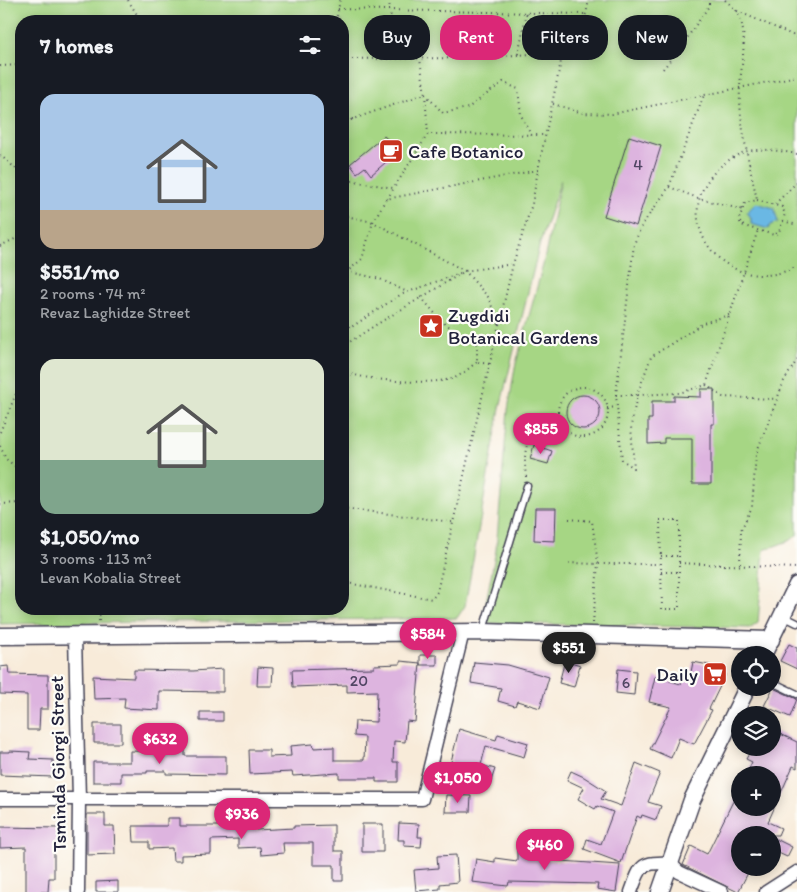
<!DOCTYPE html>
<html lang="en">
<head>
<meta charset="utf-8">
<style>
  :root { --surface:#171b24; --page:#242831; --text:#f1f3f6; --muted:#9ea1a6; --accent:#db2777 }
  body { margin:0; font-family:Itim,sans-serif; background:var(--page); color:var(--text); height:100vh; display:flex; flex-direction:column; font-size:19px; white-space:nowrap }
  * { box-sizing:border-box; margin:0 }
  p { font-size:16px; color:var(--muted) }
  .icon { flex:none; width:28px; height:28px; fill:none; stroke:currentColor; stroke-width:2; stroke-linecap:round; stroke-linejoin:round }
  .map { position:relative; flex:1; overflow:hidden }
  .panel { position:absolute; left:15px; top:15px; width:334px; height:600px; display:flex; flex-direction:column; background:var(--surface); border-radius:20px; box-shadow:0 2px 12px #0003 }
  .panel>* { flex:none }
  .top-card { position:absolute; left:364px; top:15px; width:358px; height:45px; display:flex; gap:10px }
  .tools { position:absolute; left:731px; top:646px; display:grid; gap:10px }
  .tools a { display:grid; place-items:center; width:50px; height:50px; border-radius:50%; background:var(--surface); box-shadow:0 2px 12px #0003; font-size:25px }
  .price { position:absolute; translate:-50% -42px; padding:0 11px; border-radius:18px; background:var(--accent); color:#fff; font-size:16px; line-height:32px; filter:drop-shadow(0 1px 2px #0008) }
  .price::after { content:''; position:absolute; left:50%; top:30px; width:15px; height:11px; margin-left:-8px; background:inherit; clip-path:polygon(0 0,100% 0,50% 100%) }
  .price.current { background:#222; color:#fff }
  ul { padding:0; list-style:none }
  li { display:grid; align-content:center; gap:10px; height:265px; padding:0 25px }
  li span { display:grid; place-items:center; height:155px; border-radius:15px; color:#555 }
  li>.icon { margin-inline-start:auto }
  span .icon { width:90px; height:90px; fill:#fffc; stroke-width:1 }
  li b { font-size:21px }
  h2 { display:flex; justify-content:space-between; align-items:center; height:60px; padding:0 25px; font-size:21px }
  .chip { padding:0 18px; border-radius:20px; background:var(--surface); box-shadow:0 2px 12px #0003; font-size:18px; line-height:45px }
  .chip.current { background:var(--accent); color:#fff }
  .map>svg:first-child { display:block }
</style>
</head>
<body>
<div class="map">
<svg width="797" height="892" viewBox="0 0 797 892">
  <rect width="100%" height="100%" fill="#fdfcf7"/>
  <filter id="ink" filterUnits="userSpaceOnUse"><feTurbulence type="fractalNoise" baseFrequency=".02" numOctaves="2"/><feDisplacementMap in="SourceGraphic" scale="10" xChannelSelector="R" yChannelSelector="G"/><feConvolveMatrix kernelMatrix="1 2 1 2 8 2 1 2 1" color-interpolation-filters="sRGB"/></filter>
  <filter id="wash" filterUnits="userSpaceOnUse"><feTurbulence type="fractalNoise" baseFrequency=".0096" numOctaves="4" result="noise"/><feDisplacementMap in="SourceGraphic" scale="20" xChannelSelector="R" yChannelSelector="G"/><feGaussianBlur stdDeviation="1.12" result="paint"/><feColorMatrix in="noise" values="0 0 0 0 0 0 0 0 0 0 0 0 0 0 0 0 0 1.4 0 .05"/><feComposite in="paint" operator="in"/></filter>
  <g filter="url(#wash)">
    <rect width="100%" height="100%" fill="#f8ebd9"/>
    <path fill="#a6d684" stroke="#647c60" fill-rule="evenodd" d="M0 0H797V535L791 540 764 550 758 623 751 628 482 623 496 550 508 410 515 367 543 265 561 180 540 243 500 408 465 606 457 618 0 624ZM21 21H342V609H21Z"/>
    <path fill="#6ab8e4" stroke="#466d90" d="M756 203 774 208 778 222 771 225 768 229 751 224V218L747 212Z"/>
    <g id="blocks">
      <path fill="#ddb4df" d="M384 136 400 150 371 175 365 167 357 173 350 164Z
        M629 136 661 146 636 226 604 216Z
        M701 389H714V424H711V484H692V438H664V443L648 444V419H652V401H674V396L701 397Z
        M566 412a17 17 0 1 1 34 0a17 17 0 1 1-34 0Z
        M534 445 552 451 548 464 530 459Z
        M535 508H556L555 541 534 540Z
        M789 644 797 648V669L780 661Z
        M420 655H437V665H420Z
        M565 660 580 665 574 687 559 683Z
        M400 661 420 663 415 722 407 721 405 742 394 741 393 762H398V782H376V778H339V773L293 776 292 772 250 774 249 750H269V757L291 756 290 746 313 744 314 748 334 747V760H364L365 737 354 736 355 721 376 722 377 691 347 692V685L293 687 292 670 374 668V665L400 664Z
        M474 662 508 665 549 677 540 708 517 701 515 706 498 701 501 688 471 683Z
        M693 662 725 668V676L709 709 712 710 694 744 679 738 671 758 650 749 671 707 649 702 655 677 681 684 685 675 690 677Z
        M8 666 9 674 48 675V709H40L39 730H27V695L0 694V667Z
        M258 667 273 668 272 686H257Z
        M223 669V692L159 691V710L124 708 125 698 94 699 93 676 134 678V670L193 671Z
        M618 669 636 671 634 695 616 693Z
        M773 688 797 699 790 717 764 706Z
        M200 712H223V721H200Z
        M94 724H121V743H94Z
        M459 729 496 740 498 734 528 743 524 757 486 746 481 765 495 769 490 784 448 774Z
        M772 730 797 742V768L793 766 768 822 781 828 778 835H740V858L736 866 749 871 738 892 683 865 691 846 707 854 740 787V808H772V775H746L752 762 746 759 752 748H772Z
        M166 749H185V756H226V775L166 774V771H147V773H121V782H93V762H130V751L166 752Z
        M10 751 30 752 29 759 53 760V777L0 775V752H10Z
        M636 763 660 773 648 802 661 806 656 820 642 815 641 818 637 816 621 863 584 849 587 839 601 844 613 812 597 806 595 809 578 799 584 788 567 780 571 771 584 777 606 791 601 799 621 806Z
        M446 795 471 796 470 812H445Z
        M87 814H105V826H114L115 854 87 855Z
        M167 818H180V826H256V830L294 828V826L334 825V851H343V881H334V865H313V843H283L284 853 261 855 260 847 238 848V839L211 840V854L181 855V861H173L172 848 149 849V842H134L133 826H167Z
        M399 823 419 824 418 837H422L421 847 404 846V840H398Z
        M362 824H383V852H362Z
        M0 827 59 828V843H55L54 851V878H49L48 892H26V847L0 848Z
        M772 837 792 847 787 857 772 850Z
        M517 842 531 843V859L620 865 616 892 597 889 598 884 509 882 508 886 472 882 476 859 495 862V858L517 861Z
        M456 855 458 882 440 884V889L416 891 414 870 438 868 437 856Z
        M118 881V892H96V882Z"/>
    </g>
  </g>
  <g filter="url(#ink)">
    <use href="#blocks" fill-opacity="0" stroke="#424053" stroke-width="1"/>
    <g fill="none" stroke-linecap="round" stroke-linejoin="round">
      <defs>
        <path id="service" d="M783 616 797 623
          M483 630 527 486
          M772 682 797 694"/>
        <path id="minor" d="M75 636 79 799 78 892
          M0 799H422L463 632
          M631 892C641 865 640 862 670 863L679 872 722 892
          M766 892 797 872"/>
        <path id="tertiary" d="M0 636 483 632 771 640
          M763 655 797 585
          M660 892 692 800 747 688"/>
      </defs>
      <use href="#service" stroke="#424053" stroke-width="9"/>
      <use href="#minor" stroke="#424053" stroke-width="15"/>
      <use href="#tertiary" stroke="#424053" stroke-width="19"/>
      <path stroke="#424053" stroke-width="2" stroke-dasharray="1 4" stroke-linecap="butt" d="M128 0 141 21
        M390 0 389 10 405 59
        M725 0C732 6 738 11 741 21 747 42 741 65 740 86 738 119 750 167 757 200
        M338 9 586 14
        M737 11 797 37
        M336 21 340 0
        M518 54 527 12
        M342 59 470 58 563 52
        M0 66 21 65
        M663 69 685 41 709 6V0
        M425 94 443 113 468 108 503 82 518 89 521 115 531 135
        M425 94 428 134
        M553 104 583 113 612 114 797 76
        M342 117 353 119
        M342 125 353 119 425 94 420 59
        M797 154C781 151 764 148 748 151 738 153 729 160 721 166 660 219 730 303 797 266
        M0 155 21 173
        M342 179 393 188
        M669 187 698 198 743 210
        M387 199 428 134 546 135
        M757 200 782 207 785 214 779 232 774 235 741 225 739 219 745 203Z
        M775 204 797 182
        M342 215 373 222 465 271 488 297 499 324 437 592 432 599 342 582
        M783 221 797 225
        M0 246 21 236
        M342 270 380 279 407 292
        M342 276 362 259 373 222 386 199 538 170 563 52 586 14 589 0
        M421 297 443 323 477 341
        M729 315 703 323 651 357 637 395H616L622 460 634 468 631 426 637 395 679 393 706 385 758 230
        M342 319 350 328 400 295 460 273
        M499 324 513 264 532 204 538 170
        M342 347 374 326 465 271 513 264
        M489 364 477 362V341L494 343
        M342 371C366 381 426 385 451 379 460 377 470 367 477 362
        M706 385 723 397 777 399
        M558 412a25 25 0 1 1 50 0a25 25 0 1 1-50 0Z
        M616 395 634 244 642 225 669 187 704 95
        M607 408 617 407
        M0 432 21 382
        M0 446 6 459 21 471
        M526 477C522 440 529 434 558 415
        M0 504 21 503
        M342 508 452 522
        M569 519 592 521 598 564 569 563
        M660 520H679V609H662Z
        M661 556H679
        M679 563 797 568
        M740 564 741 530 752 507 756 454 784 381 797 360
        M661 572H679
        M99 621 100 609
        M593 623 598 564H662"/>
      <use href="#service" stroke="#fff" stroke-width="6"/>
      <use href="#minor" stroke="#fff" stroke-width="12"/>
      <use href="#tertiary" stroke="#fff" stroke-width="16"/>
    </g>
  </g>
  <defs>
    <symbol id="cafe-square" viewBox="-11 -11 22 22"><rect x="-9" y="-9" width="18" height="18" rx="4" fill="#c8321e" stroke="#fdfcf7"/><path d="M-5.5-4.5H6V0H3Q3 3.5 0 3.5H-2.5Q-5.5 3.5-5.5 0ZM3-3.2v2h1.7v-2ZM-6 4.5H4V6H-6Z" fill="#fff"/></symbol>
    <symbol id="sight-square" viewBox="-11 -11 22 22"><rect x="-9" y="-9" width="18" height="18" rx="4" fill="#c8321e" stroke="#fdfcf7"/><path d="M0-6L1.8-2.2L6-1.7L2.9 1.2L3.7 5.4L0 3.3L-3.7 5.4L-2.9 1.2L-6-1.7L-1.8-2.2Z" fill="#fff"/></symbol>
    <symbol id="supermarket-square" viewBox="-11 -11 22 22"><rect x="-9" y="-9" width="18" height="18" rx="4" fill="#c8321e" stroke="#fdfcf7"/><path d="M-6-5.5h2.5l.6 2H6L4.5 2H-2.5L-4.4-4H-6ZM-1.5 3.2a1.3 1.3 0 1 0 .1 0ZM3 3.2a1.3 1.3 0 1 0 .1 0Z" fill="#fff"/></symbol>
  </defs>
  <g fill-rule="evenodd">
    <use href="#cafe-square" x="377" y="137" width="28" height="28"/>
    <use href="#sight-square" x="417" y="312" width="28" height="28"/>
    <use href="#supermarket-square" x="701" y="660" width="28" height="28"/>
  </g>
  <g text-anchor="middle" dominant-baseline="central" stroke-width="4.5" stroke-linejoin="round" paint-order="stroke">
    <g font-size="16" fill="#514664">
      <text x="638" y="164">4</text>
      <text x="359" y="680">20</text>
      <text x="626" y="682">6</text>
    </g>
    <g font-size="19" fill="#22223b" stroke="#fdfcf7" text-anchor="start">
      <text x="408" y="151">Cafe Botanico</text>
      <text x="448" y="315">Zugdidi<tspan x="448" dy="22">Botanical Gardens</tspan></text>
      <text x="698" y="674" text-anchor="end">Daily</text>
    </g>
    <g font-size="19" fill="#22223b" stroke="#fdfcf7">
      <text transform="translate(58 764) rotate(-91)">Tsminda Giorgi Street</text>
    </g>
  </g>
</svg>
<div class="tools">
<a><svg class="icon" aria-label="locate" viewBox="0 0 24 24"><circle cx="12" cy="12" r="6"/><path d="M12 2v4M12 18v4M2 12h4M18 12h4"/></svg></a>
<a><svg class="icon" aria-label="layers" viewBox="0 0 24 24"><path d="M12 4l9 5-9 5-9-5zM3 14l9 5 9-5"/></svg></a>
<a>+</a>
<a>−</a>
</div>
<b class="price" style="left:541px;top:455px">$855</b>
<b class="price" style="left:428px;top:660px">$584</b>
<b class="price current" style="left:569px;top:674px">$551</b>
<b class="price" style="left:160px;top:765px">$632</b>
<b class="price" style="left:458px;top:804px">$1,050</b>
<b class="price" style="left:242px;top:840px">$936</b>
<b class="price" style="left:545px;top:871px">$460</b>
<div class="top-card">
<a class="chip">Buy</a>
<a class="chip current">Rent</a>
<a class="chip">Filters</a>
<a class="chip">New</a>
</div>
<section class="panel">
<h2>7 homes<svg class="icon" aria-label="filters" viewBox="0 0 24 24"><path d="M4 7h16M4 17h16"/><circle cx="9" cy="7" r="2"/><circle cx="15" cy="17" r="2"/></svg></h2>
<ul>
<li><span style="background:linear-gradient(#a9c7e8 75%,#b9a48a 0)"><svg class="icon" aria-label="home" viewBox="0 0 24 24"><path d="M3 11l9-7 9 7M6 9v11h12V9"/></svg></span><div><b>$551/mo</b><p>2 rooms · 74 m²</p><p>Revaz Laghidze Street</p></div></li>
<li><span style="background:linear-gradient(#dfe7d0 65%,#7fa58c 0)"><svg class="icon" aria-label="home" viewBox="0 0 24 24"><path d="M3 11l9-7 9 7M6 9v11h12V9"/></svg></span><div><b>$1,050/mo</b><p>3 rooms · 113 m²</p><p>Levan Kobalia Street</p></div></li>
</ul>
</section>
</div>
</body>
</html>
